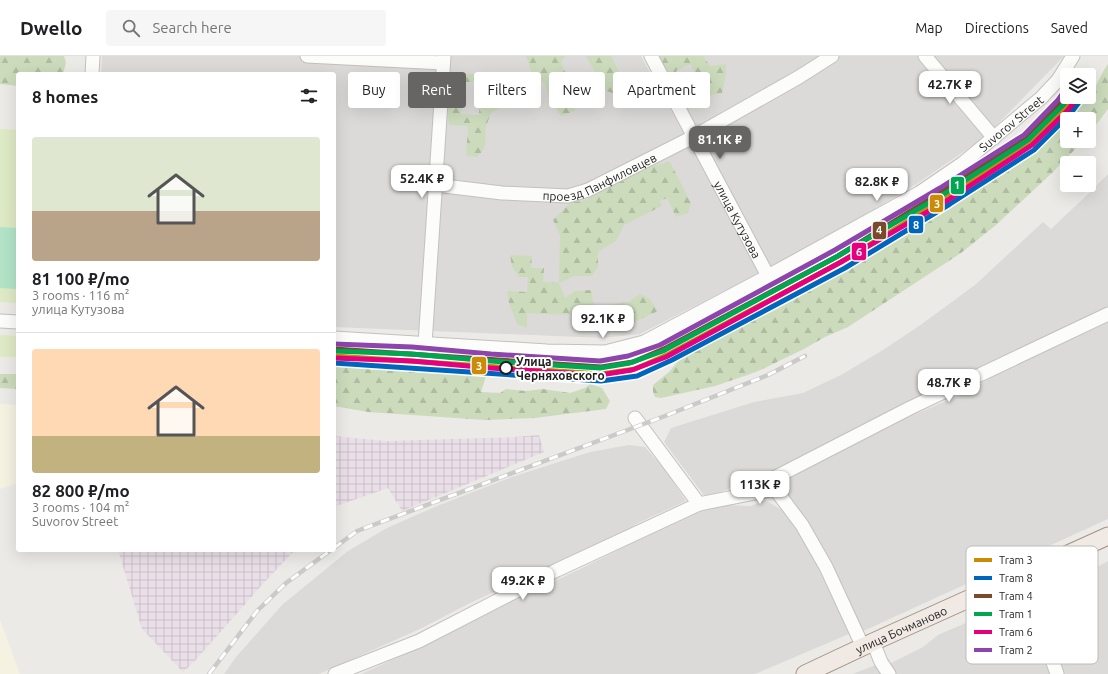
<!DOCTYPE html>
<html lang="en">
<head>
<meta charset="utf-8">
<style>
  :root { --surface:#fff; --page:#f6f6f6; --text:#202124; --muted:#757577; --line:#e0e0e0; --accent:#666564 }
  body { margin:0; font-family:Ubuntu,sans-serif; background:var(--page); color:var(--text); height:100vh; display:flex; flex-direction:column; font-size:15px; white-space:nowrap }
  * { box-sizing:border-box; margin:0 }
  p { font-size:13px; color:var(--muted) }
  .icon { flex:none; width:22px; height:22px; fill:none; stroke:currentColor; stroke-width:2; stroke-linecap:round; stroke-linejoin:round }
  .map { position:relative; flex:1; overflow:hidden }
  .sheet { position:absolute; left:16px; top:16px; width:320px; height:480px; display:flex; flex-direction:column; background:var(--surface); border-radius:4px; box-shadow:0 4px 16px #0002 }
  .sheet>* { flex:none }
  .guide { position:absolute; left:348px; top:16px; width:380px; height:36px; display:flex; gap:8px }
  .fabs { position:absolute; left:1060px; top:12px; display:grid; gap:8px }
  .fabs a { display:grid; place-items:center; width:36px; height:36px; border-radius:4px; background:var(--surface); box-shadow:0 4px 16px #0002; font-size:20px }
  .price { position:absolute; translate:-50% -34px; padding:0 9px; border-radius:8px; background:#fff; color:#222; font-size:13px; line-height:26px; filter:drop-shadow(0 1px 2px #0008) }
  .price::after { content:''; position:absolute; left:50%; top:24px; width:12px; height:9px; margin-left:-6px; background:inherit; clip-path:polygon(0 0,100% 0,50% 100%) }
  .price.active { background:var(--accent); color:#fff }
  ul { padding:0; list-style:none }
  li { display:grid; align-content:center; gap:8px; height:212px; padding:0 16px }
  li+li { border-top:1px solid var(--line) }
  li span { display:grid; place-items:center; height:124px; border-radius:4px; color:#555 }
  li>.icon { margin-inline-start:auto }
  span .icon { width:72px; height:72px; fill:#fffc; stroke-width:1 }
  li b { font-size:17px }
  h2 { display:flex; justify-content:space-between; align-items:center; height:48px; padding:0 16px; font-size:17px }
  .pill { padding:0 14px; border-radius:4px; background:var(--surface); box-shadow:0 4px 16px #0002; font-size:14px; line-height:36px }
  .pill.active { background:var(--accent); color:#fff }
  header { display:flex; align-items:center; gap:24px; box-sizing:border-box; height:56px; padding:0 20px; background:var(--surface); border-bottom:1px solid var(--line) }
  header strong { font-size:19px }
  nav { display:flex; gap:22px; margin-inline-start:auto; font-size:14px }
  .search { width:280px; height:36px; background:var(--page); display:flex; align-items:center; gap:10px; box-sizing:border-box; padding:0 14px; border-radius:4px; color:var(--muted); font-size:15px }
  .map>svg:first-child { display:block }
</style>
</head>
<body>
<header>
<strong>Dwello</strong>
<div class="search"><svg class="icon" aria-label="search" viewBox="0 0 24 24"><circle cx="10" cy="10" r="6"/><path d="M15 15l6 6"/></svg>Search here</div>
<nav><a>Map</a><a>Directions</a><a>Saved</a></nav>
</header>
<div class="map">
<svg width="1108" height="618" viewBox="0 0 1108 618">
  <defs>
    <pattern id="industrial-grid" width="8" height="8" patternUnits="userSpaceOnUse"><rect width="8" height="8" fill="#eadfe8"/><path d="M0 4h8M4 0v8" fill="none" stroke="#c8bfc7"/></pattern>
    <pattern id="forest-firs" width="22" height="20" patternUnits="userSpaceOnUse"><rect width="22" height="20" fill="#ccdbbc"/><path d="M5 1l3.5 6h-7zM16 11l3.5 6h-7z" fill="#afbca1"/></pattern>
  </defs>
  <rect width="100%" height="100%" fill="#eceae7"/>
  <path fill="#dbdad8" d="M102 0H641L761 216 640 278 603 282 334 271V18H101Z
    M657 0H1064L985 81 915 129 772 213Z
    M1108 118V252L768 417 706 442 664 386 671 372 754 346 803 337 841 319 883 294 919 270 975 229 1043 166 1051 173 1087 139Z
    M1108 266V463L859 577 778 425 894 367 970 335 996 318Z
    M629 389 645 391 666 415 686 445 638 467 624 476 470 547 422 572 319 618H224L236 601 282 549 348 495 387 472 437 450 512 421 590 396Z
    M765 444 782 454 791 463 811 497 849 578 755 618H361L425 589 455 573 578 514 676 465 700 455 726 449 751 450Z
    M1108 505V618H1061L1049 570 1056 559 1045 532 1064 522 1097 511Z
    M1028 540 1035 554 1054 618H893L889 608 923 591 938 579Z
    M876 609 882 618H853L855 617Z"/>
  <path fill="url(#industrial-grid)" d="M539 379 544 396 402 455 388 432 334 451V380L386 385 514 381Z
    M118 494H295L261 530 194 606 183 616 142 573Z"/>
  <path fill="#f6f2e2" d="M0 348 18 349V427L0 433Z
    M0 564 20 618H0Z"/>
  <path fill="#dee9c5" d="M0 73 18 74V247L0 246Z
    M0 279 18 280V301H0Z"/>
  <path fill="url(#forest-firs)" fill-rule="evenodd" d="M0 0H64L66 7 63 18H18V30L0 28Z
    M526 0H565L561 7 576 39 575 55 561 60 549 42 545 28 532 18Z
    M586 0H611L625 27 620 39 606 35Z
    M657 0H703L710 10 726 8V19L722 37 707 40 690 8 676 15 690 42V53L687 56Z
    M1108 8V53L1090 77 1089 78V63H1067V85H1083L1052 117 996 169 961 197 848 271 825 281 804 293 756 316 715 330 661 342 655 341 653 336V329L669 316 681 302 713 280 745 264 768 249 787 243 833 216 875 196 932 160 991 126 1021 107 1064 63 1091 39 1104 14Z
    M458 18H495L505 29V49L491 57C489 62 487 67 486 72 484 87 489 89 477 101L466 100 468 70 449 69C446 46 447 39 458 18ZM462 26H480L479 59 461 58Z
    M670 106 691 147 688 157 676 161 667 142 660 145 662 150 624 169 616 185 598 196V211L592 220H575L559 227 565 242 575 235 591 234 594 251 628 246 640 238 650 243 658 255 628 269 605 274 572 273V259L527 257V272L517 268 509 247 507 235 527 236 528 221H519L512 211 510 199 532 200 531 212H544L543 226 559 227 560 179 553 164 570 147 586 144 621 123 652 110Z
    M334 306 400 309 477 316 486 320 481 336 500 337 506 333 526 335 543 333 570 337 585 332 590 328 602 332 610 345 606 353 535 362 485 364 368 356 334 350Z
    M0 318H18V333L0 332Z"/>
  <path fill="#b2e3c7" d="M0 171 18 172V233L0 232Z"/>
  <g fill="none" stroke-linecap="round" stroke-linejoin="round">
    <defs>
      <g id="minor">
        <path d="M307 0 443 7"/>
        <path id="s1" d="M651 0 768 220"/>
        <path d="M925 0 994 82"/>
        <path d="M92 18 93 0"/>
        <path id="s2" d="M436 129 502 137 568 140 588 134 693 81 799 21 832 0"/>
        <path d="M0 265 18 266"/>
        <path id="s3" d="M334 282 547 295 605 296 644 286 768 220 919 137 963 107 1041 42 1058 24 1073 0"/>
        <path d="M425 288 444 0"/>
        <path d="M635 362 699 448 775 433 802 469 826 511 863 591"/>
        <path d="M775 433 772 423 910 352 1108 258"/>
        <path d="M1010 524 1029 535 1038 549 1048 592 1057 618"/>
        <path d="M873 586 881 606 889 618"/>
        <path d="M335 618 419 585 557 514 699 448"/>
      </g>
      <g id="major">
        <path id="s4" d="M805 618 873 586 1108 480"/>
      </g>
    </defs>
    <use href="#minor" stroke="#c2c1bf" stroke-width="15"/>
    <use href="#major" stroke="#a39483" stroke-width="19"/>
    <use href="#minor" stroke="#fcfcfb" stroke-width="13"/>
    <use href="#major" stroke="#f0e9e4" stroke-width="17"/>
    <defs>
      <path id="rail" d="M334 492 357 475 665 360 768 319 805 300
        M209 618 257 555 286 527 331 494"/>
    </defs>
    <use href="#rail" stroke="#cacac9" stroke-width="4.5"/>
    <use href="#rail" stroke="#fff" stroke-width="3" stroke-dasharray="9" stroke-linecap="butt"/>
    <defs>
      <path id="tram-1" d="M334 300 601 318 635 313 669 298 841 206 946 142 1030 88 1066 52 1074 41"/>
      <path id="tram-2" d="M334 307 601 325 637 320 672 304 845 212 950 148 1034 94 1071 57 1080 45"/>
      <path id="tram-3" d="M334 293 601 311 633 306 666 292 838 200 942 136 1026 83 1061 47 1067 39"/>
      <path id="tram-4" d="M334 295 412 298 490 305 600 312 630 307 663 295 838 200 944 138 1028 84 1063 49 1069 41"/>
      <path id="tram-5" d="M334 302 412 305 490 312 600 319 632 314 666 301 841 206 948 144 1032 89 1068 54 1075 45"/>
      <path id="tram-6" d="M334 288 412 291 491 298 600 305 628 300 660 289 835 194 940 132 1024 79 1058 44 1063 37"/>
    </defs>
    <use href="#tram-1" stroke="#fff" stroke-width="8"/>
    <use href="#tram-2" stroke="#fff" stroke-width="8"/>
    <use href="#tram-3" stroke="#fff" stroke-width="8"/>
    <use href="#tram-4" stroke="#fff" stroke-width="8"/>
    <use href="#tram-5" stroke="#fff" stroke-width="8"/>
    <use href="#tram-6" stroke="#fff" stroke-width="8"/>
    <use href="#tram-1" stroke="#cc8b06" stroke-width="5"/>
    <use href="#tram-2" stroke="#0065bd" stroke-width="5"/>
    <use href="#tram-3" stroke="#7a4b2a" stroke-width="5"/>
    <use href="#tram-4" stroke="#00a651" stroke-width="5"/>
    <use href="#tram-5" stroke="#e5007d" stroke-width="5"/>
    <use href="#tram-6" stroke="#8e44ad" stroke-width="5"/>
  </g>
  <circle fill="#fff" stroke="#1e1e1e" stroke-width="2" cx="506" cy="312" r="6"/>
  <g text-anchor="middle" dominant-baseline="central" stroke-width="4" stroke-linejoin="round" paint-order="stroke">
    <g font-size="12" fill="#1e1e1e" stroke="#fff">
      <text stroke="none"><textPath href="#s3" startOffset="740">Suvorov Street</textPath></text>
      <text stroke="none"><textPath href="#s2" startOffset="168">проезд Панфиловцев</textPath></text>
      <text stroke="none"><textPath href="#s1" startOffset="185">улица Кутузова</textPath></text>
      <text stroke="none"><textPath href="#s4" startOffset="106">улица Бочманово</textPath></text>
    </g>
    <g font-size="12" font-weight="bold" fill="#1e1e1e" stroke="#fff" text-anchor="start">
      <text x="516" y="305">Улица<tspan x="516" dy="14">Черняховского</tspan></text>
    </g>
  </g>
  <rect x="966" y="490" width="132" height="118" rx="6" fill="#fff" stroke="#bcbcbc" stroke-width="1"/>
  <rect x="974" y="502" width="18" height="4" fill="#cc8b06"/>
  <rect x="974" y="520" width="18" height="4" fill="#0065bd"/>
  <rect x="974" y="538" width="18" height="4" fill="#7a4b2a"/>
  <rect x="974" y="556" width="18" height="4" fill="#00a651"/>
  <rect x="974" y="574" width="18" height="4" fill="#e5007d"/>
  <rect x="974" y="592" width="18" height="4" fill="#8e44ad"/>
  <g font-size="11" fill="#1e1e1e">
    <text x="999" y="508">Tram 3</text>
    <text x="999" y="526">Tram 8</text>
    <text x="999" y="544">Tram 4</text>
    <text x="999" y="562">Tram 1</text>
    <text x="999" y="580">Tram 6</text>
    <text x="999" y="598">Tram 2</text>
  </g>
  <g stroke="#fff" stroke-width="1.5">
    <rect x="950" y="120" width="15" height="19" rx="4" fill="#00a651"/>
    <rect x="929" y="138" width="15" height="19" rx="4" fill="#cc8b06"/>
    <rect x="908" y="159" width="16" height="19" rx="4" fill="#0065bd"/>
    <rect x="872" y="165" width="15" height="19" rx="4" fill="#7a4b2a"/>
    <rect x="851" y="186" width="16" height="19" rx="4" fill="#e5007d"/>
    <rect x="471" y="300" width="16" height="19" rx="4" fill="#cc8b06"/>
  </g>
  <g font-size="11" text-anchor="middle" font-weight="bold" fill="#fff">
    <text x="957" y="133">1</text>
    <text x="937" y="152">3</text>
    <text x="916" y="173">8</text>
    <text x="879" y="178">4</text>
    <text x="859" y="200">6</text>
    <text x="479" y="314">3</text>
  </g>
</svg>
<div class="fabs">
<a><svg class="icon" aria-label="layers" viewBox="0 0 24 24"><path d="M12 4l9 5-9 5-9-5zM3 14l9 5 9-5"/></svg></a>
<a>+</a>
<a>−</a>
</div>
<b class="price" style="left:950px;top:49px">42.7K ₽</b>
<b class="price active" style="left:720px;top:104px">81.1K ₽</b>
<b class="price" style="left:422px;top:143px">52.4K ₽</b>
<b class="price" style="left:877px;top:146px">82.8K ₽</b>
<b class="price" style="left:603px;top:283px">92.1K ₽</b>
<b class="price" style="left:949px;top:347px">48.7K ₽</b>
<b class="price" style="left:760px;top:449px">113K ₽</b>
<b class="price" style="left:523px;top:545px">49.2K ₽</b>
<div class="guide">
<a class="pill">Buy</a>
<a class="pill active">Rent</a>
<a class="pill">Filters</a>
<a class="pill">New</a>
<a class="pill">Apartment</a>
</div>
<section class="sheet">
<h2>8 homes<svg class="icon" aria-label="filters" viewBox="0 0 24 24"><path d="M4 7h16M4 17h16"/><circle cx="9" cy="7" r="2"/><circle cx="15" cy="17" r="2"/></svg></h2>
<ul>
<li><span style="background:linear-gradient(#dfe7d0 60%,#b9a48a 0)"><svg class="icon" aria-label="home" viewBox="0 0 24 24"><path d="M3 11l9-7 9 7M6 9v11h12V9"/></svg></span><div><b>81 100 ₽/mo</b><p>3 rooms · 116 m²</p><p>улица Кутузова</p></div></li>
<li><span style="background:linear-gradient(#ffd9b3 70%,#c2b280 0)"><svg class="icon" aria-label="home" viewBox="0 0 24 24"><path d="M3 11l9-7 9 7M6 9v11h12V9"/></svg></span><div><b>82 800 ₽/mo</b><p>3 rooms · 104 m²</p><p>Suvorov Street</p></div></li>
</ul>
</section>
</div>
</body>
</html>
